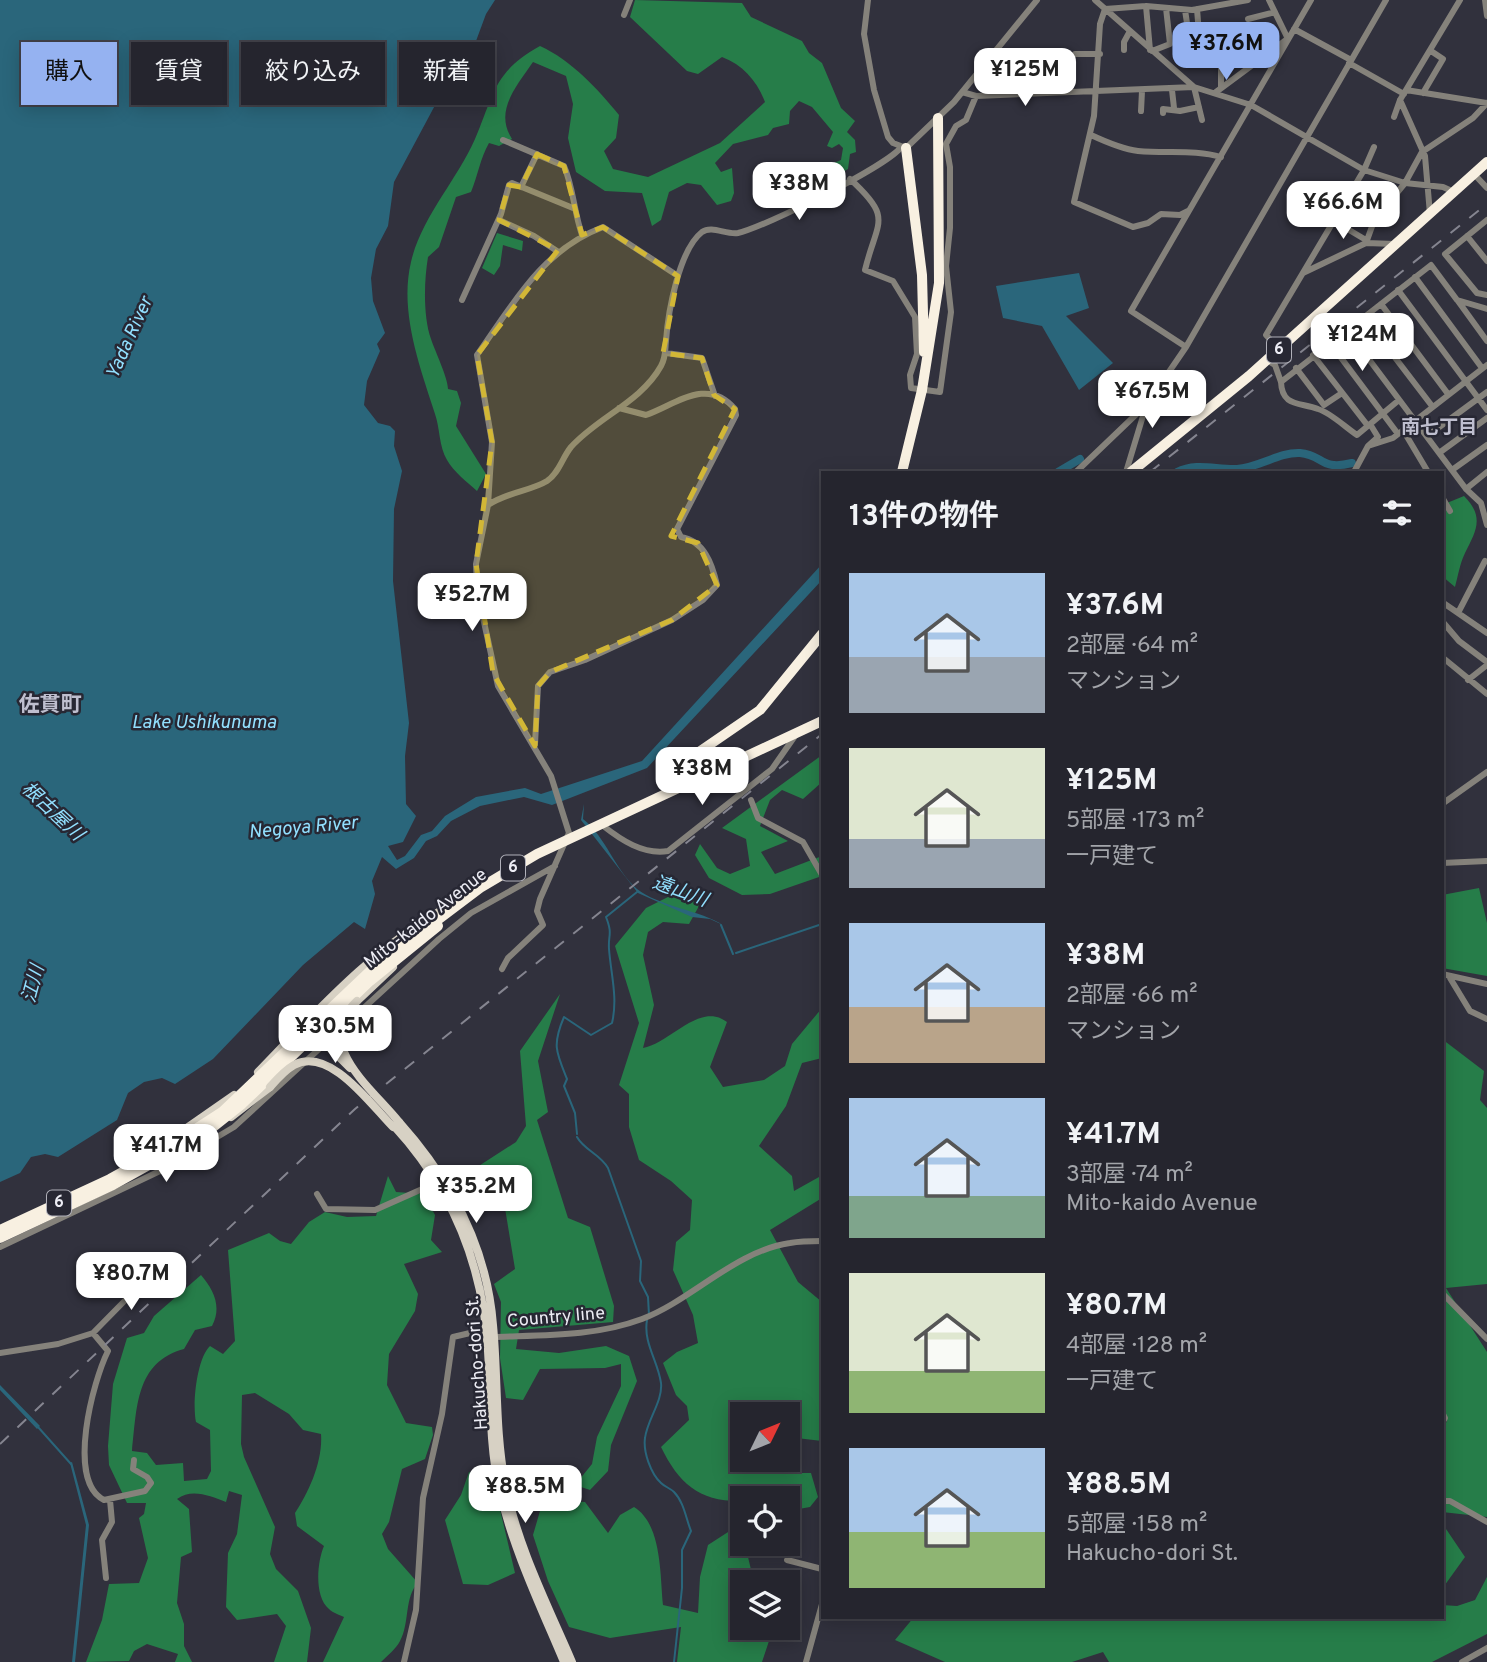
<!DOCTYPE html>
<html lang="ja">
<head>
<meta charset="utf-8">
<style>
  :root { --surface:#25252e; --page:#2d2d36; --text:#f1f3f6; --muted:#a3a5aa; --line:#42424a; --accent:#95b2f1 }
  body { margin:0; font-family:Overpass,"Noto Sans JP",sans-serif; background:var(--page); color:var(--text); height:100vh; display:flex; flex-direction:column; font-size:26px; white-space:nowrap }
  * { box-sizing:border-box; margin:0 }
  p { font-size:23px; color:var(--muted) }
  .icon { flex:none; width:38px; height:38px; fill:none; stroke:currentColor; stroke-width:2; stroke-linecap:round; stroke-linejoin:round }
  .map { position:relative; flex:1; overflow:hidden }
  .side { position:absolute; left:821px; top:471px; width:623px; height:1148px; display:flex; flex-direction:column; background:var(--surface); border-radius:0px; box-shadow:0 4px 18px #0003,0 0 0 2px var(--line) }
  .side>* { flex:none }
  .guide { position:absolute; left:21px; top:42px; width:665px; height:63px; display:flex; gap:14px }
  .needle { width:46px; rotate:47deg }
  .buttons { position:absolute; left:730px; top:1402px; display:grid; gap:14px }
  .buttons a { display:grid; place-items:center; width:70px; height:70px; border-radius:0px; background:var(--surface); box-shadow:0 4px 18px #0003,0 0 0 2px var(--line); font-size:35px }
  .price { position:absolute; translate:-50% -60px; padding:0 16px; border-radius:14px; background:#fff; color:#222; font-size:23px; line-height:46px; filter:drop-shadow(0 2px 4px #0008) }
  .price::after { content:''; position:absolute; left:50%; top:42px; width:21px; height:16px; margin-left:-10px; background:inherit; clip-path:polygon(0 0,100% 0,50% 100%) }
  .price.current { background:var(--accent); color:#111 }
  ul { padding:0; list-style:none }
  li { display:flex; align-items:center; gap:21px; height:175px; padding:0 28px }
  li span { display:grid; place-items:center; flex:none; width:196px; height:140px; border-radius:0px; color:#555 }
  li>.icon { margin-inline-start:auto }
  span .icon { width:84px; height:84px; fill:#fffc; stroke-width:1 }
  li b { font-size:30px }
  h2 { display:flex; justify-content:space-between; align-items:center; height:84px; padding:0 28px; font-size:30px }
  .chip { padding:0 24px; border-radius:0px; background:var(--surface); box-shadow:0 4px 18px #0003,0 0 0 2px var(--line); font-size:24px; line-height:63px }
  .chip.current { background:var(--accent); color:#111 }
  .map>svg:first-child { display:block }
</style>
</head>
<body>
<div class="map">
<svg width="1487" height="1662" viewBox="0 0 1487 1662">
  <rect width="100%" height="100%" fill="#31313d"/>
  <path fill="#267d49" d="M635 0 742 3 751 17 802 41 809 53 822 63 841 108 855 121 847 132 855 140 856 152 850 154 848 169 838 175 829 165 841 160 843 148 839 144 832 148 827 146 833 132 812 107 799 101 790 111 789 124 773 128 768 135 733 144 715 163 721 172 732 168 734 193 731 201 717 205 701 185 687 183 669 192 661 220 652 226 642 193 605 191 576 172 568 138 573 104 566 76 533 62C516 87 494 111 512 139L499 146 489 143C480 159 478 175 471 192L456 197 439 247 428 257C424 281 423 316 431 339 435 351 448 378 448 389L457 391 461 403 456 426 486 474 477 491C467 482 454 472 447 460 439 447 440 428 435 414 420 367 399 312 411 262 421 218 457 180 475 139 494 95 493 72 540 46 571 60 598 89 619 115L616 138 604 151 613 169 648 177 720 143 765 102C757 81 743 65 722 57L698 74 687 71 630 17Z
    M497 233 523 241 522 251 503 245 500 266 494 275 482 268Z
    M1464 496C1485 517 1476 531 1465 553 1460 563 1458 576 1455 587L1442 576V505Z
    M822 755V782L803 799 782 790 770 800 760 826 788 841 761 852 775 874 822 856V876L770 894 742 895 709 878 695 855 700 844 717 868 730 874 750 866 746 839 722 828Z
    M1479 888 1487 923V976L1442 968V895Z
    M684 889 704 897 689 924 663 922 648 932 643 955 654 1005 643 1048C670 1043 700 1001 727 1022L710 1067 723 1087 764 1080 785 1066 792 1044 822 1008V1058L802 1063 786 1106 759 1146 792 1176 794 1191 819 1177 822 1198 770 1230 798 1282 822 1302V1441L788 1437V1414H742V1460H785V1473H811L818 1497 810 1507 788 1511V1498H742V1501C700 1502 679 1484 661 1447L689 1420 687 1406 676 1395 663 1363 677 1352 698 1343 693 1315 673 1270 676 1242 690 1230 692 1200 671 1181 639 1160 629 1127V1094L619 1085 639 1023 615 946 646 908Z
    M560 994 538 1061 548 1112 537 1120 568 1218 590 1227 614 1306 613 1322 519 1330 516 1349 559 1353 606 1346 629 1356 637 1381 611 1445 608 1471 590 1490 575 1485 592 1464 597 1437 621 1386V1364L605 1368 540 1369 523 1400 506 1398 500 1358 501 1302 494 1284 515 1269 502 1190 467 1180 471 1171 516 1142 526 1126 520 1051Z
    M1442 1039 1484 1071 1480 1100 1487 1108V1284L1446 1288 1487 1352V1517L1442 1512V1430L1447 1421 1442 1414Z
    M388 1176 396 1192 424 1194 435 1215 431 1240 442 1252 404 1264 418 1294 415 1311 389 1354 387 1385 406 1423 432 1427 433 1435 425 1459 402 1469 389 1522 382 1534 388 1549 418 1583C404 1597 410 1623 400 1641 396 1649 387 1656 381 1662H323L344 1617C340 1615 333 1613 329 1609 314 1597 317 1562 324 1546L297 1526 295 1513C309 1492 323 1461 321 1434L303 1430 289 1414 255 1393 242 1395 241 1444 244 1457 275 1527 270 1554 276 1569 298 1591 311 1628 307 1662H274L286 1626 277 1614 237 1620 226 1607 228 1553 237 1534 242 1495 229 1491 226 1502C210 1496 192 1488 177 1499L189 1509 192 1552 181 1557 177 1603 184 1624V1646L192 1662H175L178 1654 147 1644 134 1651 129 1661 86 1662 102 1620 109 1584 139 1583 148 1558 139 1518 144 1514 146 1503H127L109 1465 108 1446 113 1384 127 1338 144 1333 154 1316 201 1275C214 1290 222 1307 212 1326L195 1330 184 1349C135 1362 137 1409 132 1451L147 1453 156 1465 183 1463 184 1481 207 1479 211 1471 210 1430 196 1422C192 1404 197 1358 210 1346L223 1354 235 1341 228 1250 269 1233 280 1241 291 1244 309 1222 325 1212 347 1217 376 1216Z
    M469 1472 493 1480 515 1573 488 1585 463 1584 445 1520 461 1495Z
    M559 1500 585 1502 608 1533 620 1515 634 1507C662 1524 660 1575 663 1605L698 1613 700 1577 708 1545 742 1523V1544H783L747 1553 754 1582H742V1628H770L772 1632 762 1662H677L681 1627 610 1638 569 1627 548 1581 533 1535 540 1511Z
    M1442 1523 1465 1557 1442 1589Z
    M1487 1577V1634L1432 1662H1109L1103 1652 1072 1662H945L895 1640 914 1617H1442V1605L1457 1606 1475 1600Z"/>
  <path fill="#2a667b" d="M0 0H495L486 14 469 60 448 81 394 182 388 226 376 249 371 278 373 301 385 333 377 344 380 351 367 381 364 405 378 423 390 426 395 431 394 446 402 471 394 509 393 581 409 723 405 756 406 804 416 816 403 842 388 846 397 860 405 856 421 835 432 831 445 816 476 797 525 788 541 794 642 761 822 564V580L647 768 552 805 524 797 480 806 451 821 437 836 426 841 414 858 396 869 382 857 372 881 375 894 365 929 354 922 303 965 213 1059 175 1084 162 1078 144 1082 128 1093 117 1120 58 1157 45 1154 31 1157 20 1173 0 1182Z
    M1079 273 1089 308 1066 316 1113 363 1079 390 1042 326 1003 318 996 286Z
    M584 804 583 819C606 837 615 870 637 889 658 906 702 911 723 925L710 919 692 917 638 893 581 820Z
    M0 1385 40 1426 37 1429 0 1390Z
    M72 1462 89 1525 75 1662H72L86 1525 70 1463Z"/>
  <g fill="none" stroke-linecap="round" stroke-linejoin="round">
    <path stroke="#2a667b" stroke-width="2" d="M721 925 733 954
      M736 953 822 924
      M577 1134 575 1113 564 1086 567 1079C556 1052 552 1045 564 1017L591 1035 612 1023C618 998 611 975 609 949 608 934 613 935 606 917L637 892
      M577 1137C584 1150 600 1154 608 1168L641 1261 640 1281 648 1297 649 1315
      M647 1320C643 1343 658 1361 661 1383 663 1401 647 1420 645 1438 643 1452 651 1474 661 1483 665 1487 670 1488 674 1492 684 1502 686 1519 691 1531L682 1550V1588L674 1662
      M38 1427 71 1464"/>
    <path stroke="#2a667b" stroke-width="8" d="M1058 472 1080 459
      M1177 472C1197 462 1216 470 1237 469 1258 468 1279 452 1300 453 1324 455 1320 471 1352 463"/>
    <path stroke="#85827b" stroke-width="6" d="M868 0 864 34 874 90 888 137 893 143 906 148 954 102 1037 0
      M1095 0 1194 87 1251 105 1364 170 1405 183 1443 187 1454 192
      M1269 0 1288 39
      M1485 0 1487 16
      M1146 6 1150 50
      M1105 9 1100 24 1094 116 1074 202 1133 227 1148 223 1161 214 1180 215 1188 211
      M1105 9 1146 6 1192 10 1248 0
      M1197 9 1199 34
      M1185 10 1192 56
      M624 15 630 0
      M1248 19 1275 12
      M1294 29 1351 60
      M1248 32 1251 49 1259 58
      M1124 50V42L1130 31
      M1152 51 1170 44 1166 8
      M1075 54H1100
      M1349 63 1404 94
      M1194 87 1202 120
      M1221 87V45
      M1172 90 1174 108
      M1406 90 1487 103
      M962 92 976 96 1194 87
      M1216 92 1286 40
      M1423 93 1443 59 1431 51
      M1400 100 1425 156 1430 214
      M1141 111 1142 91
      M1163 113V109L1180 111 1199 107
      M1394 117 1400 100 1460 0
      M1091 135C1106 142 1122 149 1138 151 1166 154 1195 149 1221 157
      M503 140 564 166C573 186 574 212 582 235
      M1474 174 1487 188
      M850 179C894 219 877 220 865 270L893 281 915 317 917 354 910 375 911 388 940 392 951 312 946 266 950 228V167L946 144 956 126 966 120 976 96
      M521 187 537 154
      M499 220 534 236 557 251
      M1487 220 1445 254 1477 293 1487 295
      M1334 221 1366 240
      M1467 236 1487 261
      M1366 243 1374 221 1405 183 1422 152 1473 118 1487 103
      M1303 273 1366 243 1395 244
      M1415 277 1482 368
      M1398 290 1487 410
      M462 300 501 214 509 185 512 183 573 208
      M1458 301 1487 341
      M1381 304 1448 394
      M1364 317 1432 406
      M1347 330 1466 489 1481 503 1487 525
      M1330 343 1398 434
      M1186 347 1131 311 1311 0
      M1279 349 1266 335 1364 170 1374 147
      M666 353 702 358 715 396
      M1313 355 1368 426
      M1267 360 1275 365 1281 382
      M1296 368 1324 405 1342 393
      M1399 400 1357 435C1345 427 1331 413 1318 409 1300 402 1282 407 1281 382L1431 265 1457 300 1487 309
      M1403 430 1428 472
      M1427 436 1487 392
      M1368 446 1393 438 1487 365
      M1439 453 1487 418
      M1452 470 1487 445
      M1076 472 1147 404 1186 347 1386 0
      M1126 472 1146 406
      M1354 472 1368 446 1378 437 1370 424
      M1466 489 1487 472
      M1442 497 1450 511
      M488 505C507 492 531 491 547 481 559 473 562 458 571 447 598 417 641 402 661 366 666 357 665 350 666 341 668 312 679 250 702 232 712 225 726 235 738 233 763 228 889 165 901 147
      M1442 602 1487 633
      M1459 611 1485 561
      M1442 621 1459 641 1487 662
      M1442 657 1487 694
      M1468 680 1487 665
      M535 744 538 686 550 672 585 660 672 620 703 600 717 585C712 563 704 541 681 537L677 529 736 415 735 409C707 376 675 405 646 415L619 408
      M751 800 758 818 803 842 822 875
      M1442 804 1487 772
      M602 825C621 840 643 855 668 851L772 769 795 736
      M1442 863 1487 861
      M502 969 508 958 543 925 537 911 540 899 569 833 551 776 498 686 477 590 476 564 488 505 492 442 477 355C513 304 542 250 603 227L678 276
      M1442 974 1487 984
      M1450 978 1470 1011 1487 1019
      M317 1194 326 1209 375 1210 438 1182
      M0 1247 160 1171 234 1127 439 939 471 913 555 866
      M1442 1293 1487 1339
      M93 1333 151 1274
      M492 1337C542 1335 594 1337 642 1319 692 1300 735 1251 790 1243 801 1241 812 1241 822 1241
      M0 1353 58 1344 93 1333 108 1351C93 1381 66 1481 104 1500L145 1491 151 1483 147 1477 133 1469 134 1460
      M1442 1412 1445 1418 1442 1423
      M1442 1501H1450L1487 1522
      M787 1560 822 1569
      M106 1578 102 1540 112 1522 110 1500
      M404 1662 416 1610 423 1498 442 1414 453 1337 487 1329
      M806 1662 822 1604
      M1462 1662 1487 1648"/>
    <path stroke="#d7d1c4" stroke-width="8" d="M357 1001 393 967
      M258 1072C317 1011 376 945 451 905
      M231 1117 270 1087
      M399 1122C450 1179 487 1247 493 1325 498 1378 495 1431 505 1483 517 1545 547 1604 572 1662
      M394 1126C453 1190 483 1264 488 1351 491 1396 489 1443 499 1488 513 1549 540 1605 564 1662
      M155 1150 234 1095"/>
    <path stroke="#f8f0e1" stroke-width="10" d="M906 148 922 275 924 352
      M922 390 939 283 938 118
      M1131 472 1249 376 1487 162
      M675 789 671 777 677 767 760 710 822 634
      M0 1230 110 1179 168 1147 222 1112 370 971 480 888 537 854 822 721
      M0 1238 113 1185 203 1135 242 1104 370 981 438 926"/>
    <path stroke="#858590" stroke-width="2" stroke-dasharray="12 12" stroke-linecap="butt" d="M1150 472 1487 204
      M0 1444 355 1109 822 734"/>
    <path stroke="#d7d1c4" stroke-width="8" d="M357 1001C312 1044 370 1086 399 1122
      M305 1023 350 1068
      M270 1087C277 1079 285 1070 294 1065 330 1046 371 1105 393 1127"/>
    <path stroke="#f8f0e1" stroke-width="10" d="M902 472 922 390"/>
  </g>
  <path fill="#d2b736" fill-opacity="0.2" stroke="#d2b736" stroke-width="5" stroke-dasharray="14 9" stroke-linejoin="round" d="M537 154 564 166 582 235 603 227 678 276 663 353 702 358 714 395 735 409 671 536 698 543 717 585 672 620 550 672 538 686 535 746 493 673 476 564 492 442 477 355 558 250 499 220 509 185 521 187Z"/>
  <g text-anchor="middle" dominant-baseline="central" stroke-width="5" stroke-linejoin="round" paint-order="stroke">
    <g fill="#272733" stroke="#b1b1ba" stroke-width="2">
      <rect x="1267" y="337.5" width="24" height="25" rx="5"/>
      <rect x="501" y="855.5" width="24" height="25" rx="5"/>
      <rect x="47" y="1190.5" width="24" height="25" rx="5"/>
    </g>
    <g font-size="16" font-weight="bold" fill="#ececf4">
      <text x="1279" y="350">6</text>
      <text x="513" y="868">6</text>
      <text x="59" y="1203">6</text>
    </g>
    <g font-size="18" fill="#ececf4" stroke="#272733">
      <text transform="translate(426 919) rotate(-38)">Mito-kaido Avenue</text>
      <text transform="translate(556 1318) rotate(-5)">Country line</text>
      <text transform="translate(478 1363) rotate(-94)">Hakucho-dori St.</text>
    </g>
    <g font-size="19" font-style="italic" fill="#92e0ff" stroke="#272733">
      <text transform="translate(130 338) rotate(-66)">Yada River</text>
      <text x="204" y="723">Lake Ushikunuma</text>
      <text transform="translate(52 812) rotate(43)">根古屋川</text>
      <text transform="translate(303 828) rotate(-5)">Negoya River</text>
      <text transform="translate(680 892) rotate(20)">遠山川</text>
      <text transform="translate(34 984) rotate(-75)">江川</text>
    </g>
    <g font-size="19" font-weight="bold" fill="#bfbfcf" stroke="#272733">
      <text x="1439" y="428">南七丁目</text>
    </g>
    <g font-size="21" font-weight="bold" fill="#bfbfcf" stroke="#272733">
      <text x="50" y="705">佐貫町</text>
    </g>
  </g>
</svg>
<div class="buttons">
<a><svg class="needle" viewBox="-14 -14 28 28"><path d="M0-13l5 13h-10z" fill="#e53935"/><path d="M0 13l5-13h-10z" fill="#a3a5aa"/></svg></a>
<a><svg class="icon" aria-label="locate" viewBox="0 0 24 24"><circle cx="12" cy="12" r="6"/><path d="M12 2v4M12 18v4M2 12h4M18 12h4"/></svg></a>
<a><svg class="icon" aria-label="layers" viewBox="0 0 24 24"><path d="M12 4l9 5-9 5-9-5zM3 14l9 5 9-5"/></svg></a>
</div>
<b class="price current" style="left:1226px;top:82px">¥37.6M</b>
<b class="price" style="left:1025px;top:108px">¥125M</b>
<b class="price" style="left:799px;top:222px">¥38M</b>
<b class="price" style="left:1343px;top:241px">¥66.6M</b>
<b class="price" style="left:1362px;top:373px">¥124M</b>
<b class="price" style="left:1152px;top:430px">¥67.5M</b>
<b class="price" style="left:472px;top:633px">¥52.7M</b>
<b class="price" style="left:702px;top:807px">¥38M</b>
<b class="price" style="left:335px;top:1065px">¥30.5M</b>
<b class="price" style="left:166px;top:1184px">¥41.7M</b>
<b class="price" style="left:476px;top:1225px">¥35.2M</b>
<b class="price" style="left:131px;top:1312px">¥80.7M</b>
<b class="price" style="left:525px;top:1525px">¥88.5M</b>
<div class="guide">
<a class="chip current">購入</a>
<a class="chip">賃貸</a>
<a class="chip">絞り込み</a>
<a class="chip">新着</a>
</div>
<section class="side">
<h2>13件の物件<svg class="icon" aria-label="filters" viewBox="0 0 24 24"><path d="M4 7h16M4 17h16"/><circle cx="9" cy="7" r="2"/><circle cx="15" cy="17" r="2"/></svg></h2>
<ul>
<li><span style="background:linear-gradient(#a9c7e8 60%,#9aa5b1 0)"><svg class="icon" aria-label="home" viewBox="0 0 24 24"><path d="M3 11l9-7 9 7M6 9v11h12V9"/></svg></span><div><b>¥37.6M</b><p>2部屋 · 64 m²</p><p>マンション</p></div></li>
<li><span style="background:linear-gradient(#dfe7d0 65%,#9aa5b1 0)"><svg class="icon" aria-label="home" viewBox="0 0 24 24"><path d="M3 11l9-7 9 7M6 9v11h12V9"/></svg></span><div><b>¥125M</b><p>5部屋 · 173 m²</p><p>一戸建て</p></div></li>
<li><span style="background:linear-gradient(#a9c7e8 60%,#b9a48a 0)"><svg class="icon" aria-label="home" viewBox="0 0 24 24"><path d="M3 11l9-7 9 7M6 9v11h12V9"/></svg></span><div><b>¥38M</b><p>2部屋 · 66 m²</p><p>マンション</p></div></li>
<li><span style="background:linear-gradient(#a9c7e8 70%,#7fa58c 0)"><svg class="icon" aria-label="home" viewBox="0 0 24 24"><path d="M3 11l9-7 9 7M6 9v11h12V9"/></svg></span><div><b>¥41.7M</b><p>3部屋 · 74 m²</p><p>Mito-kaido Avenue</p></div></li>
<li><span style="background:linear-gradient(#dfe7d0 70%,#8fb573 0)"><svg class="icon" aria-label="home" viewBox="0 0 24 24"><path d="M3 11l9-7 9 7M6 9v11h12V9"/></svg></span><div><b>¥80.7M</b><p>4部屋 · 128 m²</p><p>一戸建て</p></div></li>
<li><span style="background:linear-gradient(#a9c7e8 60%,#8fb573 0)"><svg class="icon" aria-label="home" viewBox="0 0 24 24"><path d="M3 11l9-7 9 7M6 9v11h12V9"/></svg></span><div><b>¥88.5M</b><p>5部屋 · 158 m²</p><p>Hakucho-dori St.</p></div></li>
</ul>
</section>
</div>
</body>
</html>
